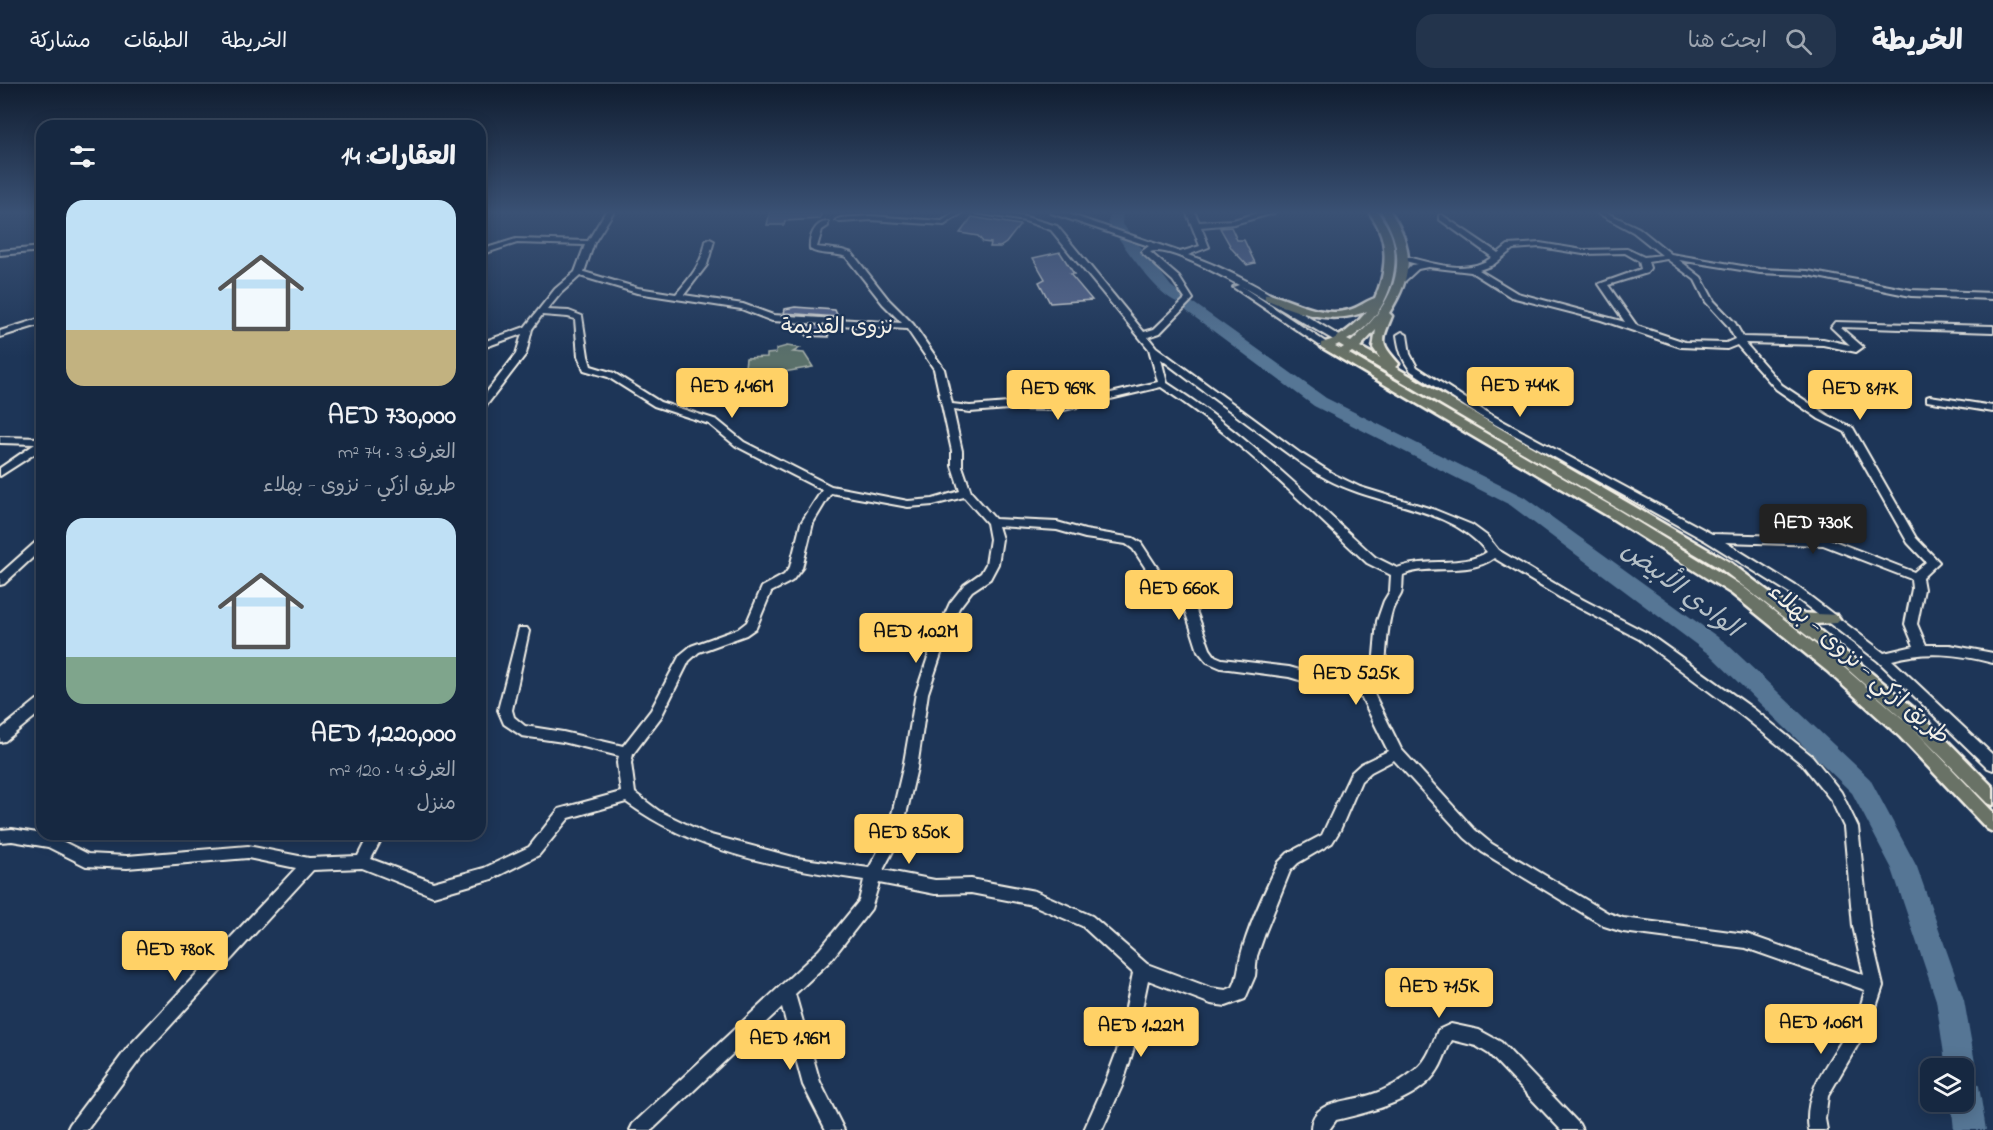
<!DOCTYPE html>
<html lang="ar">
<head>
<meta charset="utf-8">
<style>
  :root { --surface:#162841; --page:#23344c; --text:#f1f3f6; --muted:#9ea6b1; --line:#35445a; --accent:#ffd166 }
  body { margin:0; font-family:"Indie Flower","Playpen Sans Arabic",sans-serif; background:var(--page); color:var(--text); direction:rtl; height:100vh; display:flex; flex-direction:column; font-size:22px; white-space:nowrap }
  * { box-sizing:border-box; margin:0 }
  p { font-size:20px; color:var(--muted) }
  .icon { flex:none; width:33px; height:33px; fill:none; stroke:currentColor; stroke-width:2; stroke-linecap:round; stroke-linejoin:round }
  .map { position:relative; flex:1; overflow:hidden; direction:ltr }
  .sheet { position:absolute; left:36px; top:36px; width:450px; height:720px; display:flex; flex-direction:column; background:var(--surface); border-radius:18px; box-shadow:0 3px 15px #0003,0 0 0 2px var(--line); direction:rtl }
  .sheet>* { flex:none }
  .controls { position:absolute; left:1920px; top:974px; display:grid; gap:12px }
  .controls a { display:grid; place-items:center; width:54px; height:54px; border-radius:12px; background:var(--surface); box-shadow:0 3px 15px #0003,0 0 0 2px var(--line); font-size:30px }
  .price { position:absolute; translate:-50% -51px; padding:0 14px; border-radius:6px; background:var(--accent); color:#111; font-size:20px; line-height:39px; filter:drop-shadow(0 2px 3px #0008) }
  .price::after { content:''; position:absolute; left:50%; top:36px; width:18px; height:14px; margin-left:-9px; background:inherit; clip-path:polygon(0 0,100% 0,50% 100%) }
  .price.on { background:#222; color:#fff }
  ul { padding:0; list-style:none }
  li { display:grid; align-content:center; gap:12px; height:318px; padding:0 30px }
  li span { display:grid; place-items:center; height:186px; border-radius:18px; color:#555 }
  li>.icon { margin-inline-start:auto }
  span .icon { width:108px; height:108px; fill:#fffc; stroke-width:1 }
  li b { font-size:26px }
  h2 { display:flex; justify-content:space-between; align-items:center; height:72px; padding:0 30px; font-size:26px }
  header { display:flex; align-items:center; gap:36px; box-sizing:border-box; height:84px; padding:0 30px; background:var(--surface); border-bottom:2px solid var(--line) }
  header strong { font-size:28px }
  nav { display:flex; gap:33px; margin-inline-start:auto; font-size:21px }
  .search { width:420px; height:54px; background:var(--page); display:flex; align-items:center; gap:15px; box-sizing:border-box; padding:0 21px; border-radius:18px; color:var(--muted); font-size:22px }
  .map>svg:first-child { display:block }
</style>
</head>
<body>
<header>
<strong>الخريطة</strong>
<div class="search"><svg class="icon" aria-label="search" viewBox="0 0 24 24"><circle cx="10" cy="10" r="6"/><path d="M15 15l6 6"/></svg>ابحث هنا</div>
<nav><a>الخريطة</a><a>الطبقات</a><a>مشاركة</a></nav>
</header>
<div class="map">
<svg width="1993" height="1046" viewBox="0 0 1993 1046">
  <rect width="100%" height="100%" fill="#1d3557"/>
  <filter id="ink" filterUnits="userSpaceOnUse"><feTurbulence type="fractalNoise" baseFrequency=".0167" numOctaves="2"/><feDisplacementMap in="SourceGraphic" scale="12" xChannelSelector="R" yChannelSelector="G"/><feConvolveMatrix kernelMatrix="1 2 1 2 8 2 1 2 1" color-interpolation-filters="sRGB"/></filter>
  <g filter="url(#ink)">
    <path fill="#5a6f6b" stroke="#a7b0aa" stroke-width="1.5" d="M787 262 800 264 793 268 804 269 813 283 755 293 744 292 746 274 767 273V270L776 269V265Z"/>
    <g fill="none" stroke-linecap="round" stroke-linejoin="round">
      <path fill="#567695" fill-rule="evenodd" d="M1111 127H1123L1122 139 1171 202 1189 216 1186 219C1164 225 1121 157 1108 139Z
        M1190 218 1195 220 1326 314 1524 413 1726 559 1870 695 1917 783 1964 916 1976 984 1973 991 1979 1002 1986 1046H1954L1951 1017H1964V984H1946L1936 916 1892 785 1852 709 1710 571 1510 421 1314 322 1185 226 1182 223 1185 220Z"/>
    </g>
    <path fill="#5b6b8f" stroke="#f4f1e8" stroke-width="1.5" d="M770 127H822L820 135 785 137 784 141H767Z
      M972 133 1020 141 1006 159 1000 163H990L991 159 983 158 978 152 960 149Z
      M1231 143 1237 156H1244L1255 179 1247 181 1232 165 1220 144Z
      M1060 168 1074 190H1070L1092 216 1050 219 1039 198 1045 195 1033 174Z
      M795 223 835 226 838 233 784 229 785 225Z
      M808 241 826 242 829 253 806 252Z"/>
    <g fill="none" stroke-linecap="round" stroke-linejoin="round">
      <defs>
        <path id="minor" d="M606 127H614L594 159 584 188 638 204 676 210C691 193 702 180 706 157L710 155 714 157 707 181 684 211 743 220 773 231 902 239 883 220 846 173C835 168 820 172 810 165 809 154 814 138 828 138V142L822 146 817 163 842 166 852 169 889 216 913 240 944 285 952 320 970 322 1008 319 1064 320 1158 298 1149 265 1051 146 1025 137 976 129 972 127H988L1026 133 1057 142 1144 248 1154 245 1185 215 1173 197 1141 168 1149 162 1051 129 1050 127H1060L1180 168 1200 162 1186 127H1194L1199 138 1233 136 1264 127H1275L1274 129 1234 140 1201 143 1209 163 1188 171C1242 189 1294 225 1343 254V258H1337L1241 202 1330 261 1328 263H1322L1233 203 1239 201C1221 192 1168 161 1150 168L1179 193 1193 215 1160 249 1148 253 1156 263 1300 369 1335 391 1360 403 1435 426 1472 441 1487 452 1498 466 1572 510 1647 549 1755 626 1812 672 1841 708 1858 743 1869 842 1883 902 1871 938 1828 1012 1825 1035 1827 1046H1809C1801 1001 1841 966 1858 928 1861 921 1863 914 1865 906L1746 864 1623 848 1604 842 1482 768 1465 754 1394 676 1371 688 1361 697 1340 746 1332 759 1298 779 1290 787 1265 849 1257 872 1255 892 1245 915 1226 922 1211 920 1148 896 1133 967 1122 1002 1102 1046H1084L1105 999 1117 967 1133 889 1082 842 1033 821 971 809 935 810 879 799 871 825 831 876 795 910 820 998 844 1046H826L803 1001 782 923 652 1046H630L633 1040 819 866 859 817 864 796C781 784 695 769 626 718L569 734 539 771 492 795 433 812 362 784 313 786 140 975 87 1046H67L70 1040 128 963 296 784 248 774 127 784 86 782 48 763 12 757 0 758V746L12 745 50 751 88 770 127 772 248 762 309 774 358 772 369 750H384L371 775 433 798 484 784 529 763 559 725 621 708 617 679 619 672 563 658 522 652 504 640 498 626 519 544H527L529 547 512 626 514 633 525 642 563 648 623 662 651 626 680 571 691 562 738 545 747 538 762 503 784 491 790 483 801 439 822 406 736 362 709 340 654 322 608 293 584 286 578 272 575 235 568 233 542 231 532 245 526 270 483 326 480 327V317L516 270 522 250 480 265V259L525 243 555 205 575 188 585 161 517 159 480 171V166L516 155 588 157ZM580 192 637 209 741 225 772 237 907 245 934 285 952 367V382L960 407 933 415 908 417 831 402 744 358 717 336 660 318 614 289 591 282 588 272 582 232 569 227 547 226 561 209ZM1161 275C1193 300 1227 324 1260 349 1282 365 1303 382 1327 395 1378 423 1449 421 1487 468 1464 484 1425 473 1397 484L1375 473C1308 412 1244 348 1167 299ZM1161 303C1238 353 1300 417 1367 479L1391 491 1390 507 1384 517 1377 537 1373 583 1364 604 1289 583 1222 575 1215 572 1210 565 1194 521 1183 510 1168 500 1141 459 1133 454 1085 446 1057 438 995 435 971 408 962 382V367L953 326 970 328 1008 325 1064 326ZM831 409 908 423 933 421 964 413 987 439 990 455 986 480 981 489 964 501 950 519 935 552 916 609 903 684 887 751 869 784 797 774 707 750 659 727 635 709 631 679 633 670 661 633 689 577 699 568 746 551 756 544 771 508 792 497 802 484 813 439ZM998 442 1057 446 1085 454 1126 460 1133 465 1160 506 1175 516 1185 526 1198 567 1207 578 1221 584 1289 593 1362 614 1388 667 1361 680 1351 689 1322 751 1288 769 1279 778C1266 804 1248 844 1241 871 1238 883 1239 892 1233 903L1226 906 1211 904 1147 880 1092 832 1035 807 971 795 935 796 883 786 901 752 917 684 928 609 947 552 959 524 972 507 990 495 998 480 1002 455ZM1494 474 1564 516 1639 555 1745 634 1802 680 1831 716 1844 743 1853 842 1864 891 1746 850 1623 834 1608 829 1492 760 1475 746 1401 665 1374 610C1391 582 1383 557 1392 527 1394 520 1398 516 1401 510 1403 505 1402 497 1403 491 1431 479 1468 493 1494 474Z
          M957 127H965L944 141 871 136 840 138 836 136 840 134 871 132 942 137Z
          M1594 127H1603L1639 144 1671 170 1760 185 1808 187 1911 206 1993 209V215L1911 212 1808 191 1760 189 1679 176 1701 193 1714 217 1735 239 1743 253 1823 255 1850 261 1831 243 1835 238 1993 242V248L1840 243 1863 263 1856 268 1823 261 1745 259 1782 301 1827 331 1853 344 1916 454 1939 478 1922 494 1924 505 1917 540 1926 561H1950L1993 569V579C1959 570 1926 566 1892 576L1993 671V686L1988 684 1878 577 1791 510 1706 457 1480 332 1411 287C1402 276 1399 265 1397 251L1402 248 1407 251 1410 270 1417 283 1486 328 1712 450 1824 453 1914 488 1926 478 1908 459 1845 348 1819 335 1776 305 1737 261 1727 265 1681 263 1601 236 1511 213 1471 188 1428 183 1418 185 1405 197 1398 195 1412 181 1417 180 1401 176V172H1404C1431 179 1468 192 1492 173L1439 135V131H1442L1498 169 1508 161 1540 159 1583 166 1627 165 1644 173 1662 171 1633 148ZM1540 163 1583 170 1625 169 1639 177 1641 185 1599 200 1625 238 1517 209 1479 186 1493 181 1513 165ZM1667 175 1695 196 1706 218 1728 242 1735 255 1726 259 1685 258 1637 242 1608 201 1647 189 1650 184 1648 178ZM1725 458 1823 461 1911 495 1912 505 1905 540 1914 562 1884 569 1799 504Z
          M42 163V167L0 171V167Z
          M42 234V240L0 253V247Z
          M1930 312 1993 322V328L1927 317V313Z
          M0 353 42 354V365L0 392V384L35 360 0 359Z
          M42 455V465L4 500 0 501V490L38 456Z
          M42 615V627L5 657 0 658V646L37 616Z
          M1451 940 1479 946 1501 958 1579 1040 1582 1046H1561L1489 970 1476 962 1452 956C1444 969 1443 983 1430 996 1407 1019 1366 1029 1336 1036L1329 1046H1311C1311 1015 1349 1018 1370 1011 1386 1006 1402 997 1415 986 1428 976 1432 961 1438 946Z"/>
        <path id="major" d="M1369 127H1377C1385 139 1393 150 1394 165 1398 200 1379 239 1347 256L1351 258C1393 220 1414 178 1381 127H1390C1415 164 1413 192 1389 229L1392 232C1381 259 1380 258 1399 280L1395 283 1731 479 1797 529 1837 531 1840 535 1837 539 1812 540 1921 630 1993 703V721L1987 719 1909 640 1827 567 1721 485 1352 268 1349 270 1618 426 1742 502 1839 579 1912 643 1993 728V748L1987 745 1900 653 1827 587 1732 510 1608 432 1321 263V259C1338 256 1356 241 1367 227 1331 242 1299 229 1265 215V211L1269 210C1295 217 1321 234 1349 226 1358 224 1366 217 1375 214 1385 192 1389 165 1378 143 1376 137 1371 132 1369 127ZM1376 246 1373 264 1380 274 1360 263ZM1339 260 1344 263 1341 265 1335 262Z"/>
      </defs>
      <use href="#minor" stroke="#f4f1e8" stroke-width="4"/>
      <use href="#major" stroke="#f4f1e8" stroke-width="5"/>
      <use href="#minor" fill="#1d3557" fill-rule="evenodd"/>
      <use href="#major" fill="#697266" fill-rule="evenodd"/>
    </g>
  </g>
  <linearGradient id="sky" x2="0" y2="1"><stop stop-color="#101d30"/><stop offset="0.47" stop-color="#3a5174"/><stop offset="1" stop-color="#3a5174" stop-opacity="0"/></linearGradient>
  <rect width="1993" height="273" fill="url(#sky)"/>
  <g text-anchor="middle" dominant-baseline="central" stroke-width="4.5" stroke-linejoin="round" paint-order="stroke">
    <g font-size="22" fill="#f4f1e8" stroke="#1d3557">
      <text x="837" y="244">نزوى القديمة</text>
    </g>
    <g font-size="24" fill="#f4f1e8" stroke="#1d3557">
      <text transform="translate(1858 581) rotate(41)">طريق ازكي - نزوى - بهلاء</text>
    </g>
    <g font-size="26" font-style="italic" fill="#b5c0c7" stroke="#1d3557">
      <text transform="translate(1680 506) rotate(37)">الوادي الأبيض</text>
    </g>
  </g>
</svg>
<div class="controls">
<a><svg class="icon" aria-label="layers" viewBox="0 0 24 24"><path d="M12 4l9 5-9 5-9-5zM3 14l9 5 9-5"/></svg></a>
</div>
<b class="price" style="left:1520px;top:334px">AED 744K</b>
<b class="price" style="left:732px;top:335px">AED 1.46M</b>
<b class="price" style="left:1058px;top:337px">AED 969K</b>
<b class="price" style="left:1860px;top:337px">AED 817K</b>
<b class="price on" style="left:1813px;top:471px">AED 730K</b>
<b class="price" style="left:1179px;top:537px">AED 660K</b>
<b class="price" style="left:916px;top:580px">AED 1.02M</b>
<b class="price" style="left:1356px;top:622px">AED 525K</b>
<b class="price" style="left:909px;top:781px">AED 850K</b>
<b class="price" style="left:175px;top:898px">AED 780K</b>
<b class="price" style="left:1439px;top:935px">AED 715K</b>
<b class="price" style="left:1821px;top:971px">AED 1.06M</b>
<b class="price" style="left:1141px;top:974px">AED 1.22M</b>
<b class="price" style="left:790px;top:987px">AED 1.96M</b>
<section class="sheet">
<h2>العقارات: 14<svg class="icon" aria-label="filters" viewBox="0 0 24 24"><path d="M4 7h16M4 17h16"/><circle cx="9" cy="7" r="2"/><circle cx="15" cy="17" r="2"/></svg></h2>
<ul>
<li><span style="background:linear-gradient(#bfe0f5 70%,#c2b280 0)"><svg class="icon" aria-label="home" viewBox="0 0 24 24"><path d="M3 11l9-7 9 7M6 9v11h12V9"/></svg></span><div><b>AED 730,000</b><p>الغرف: 3 · 74 m²</p><p>طريق ازكي - نزوى - بهلاء</p></div></li>
<li><span style="background:linear-gradient(#bfe0f5 75%,#7fa58c 0)"><svg class="icon" aria-label="home" viewBox="0 0 24 24"><path d="M3 11l9-7 9 7M6 9v11h12V9"/></svg></span><div><b>AED 1,220,000</b><p>الغرف: 4 · 120 m²</p><p>منزل</p></div></li>
</ul>
</section>
</div>
</body>
</html>
